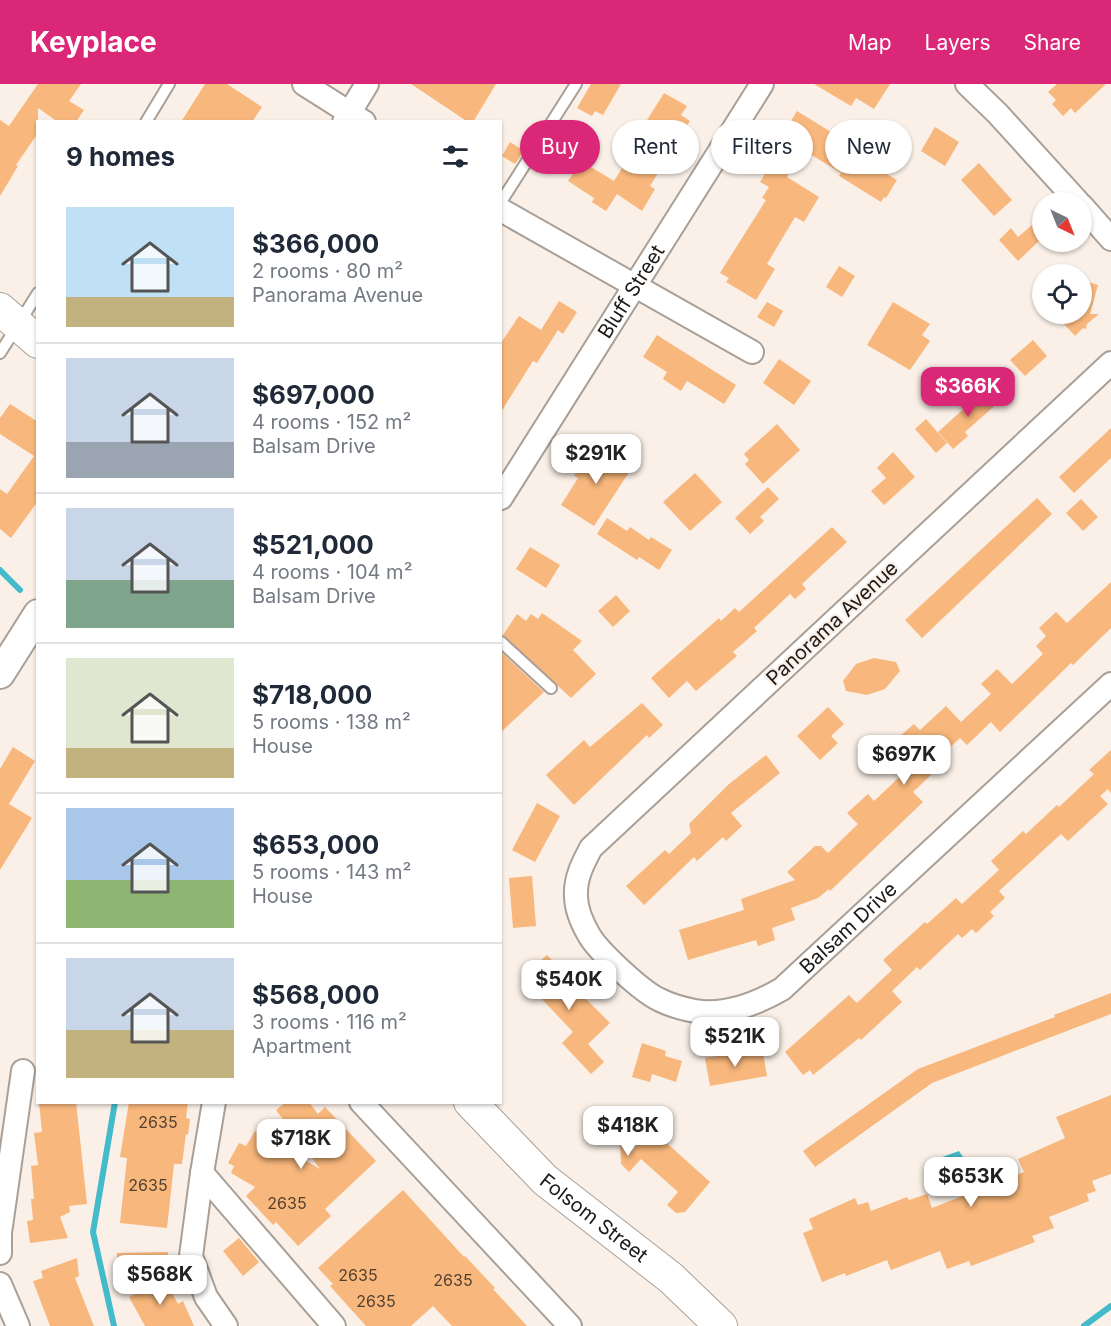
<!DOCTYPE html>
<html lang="en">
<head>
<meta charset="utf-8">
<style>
  :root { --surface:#fff; --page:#f6f6f7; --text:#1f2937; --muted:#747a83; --line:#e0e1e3; --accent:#db2777 }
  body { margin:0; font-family:Inter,sans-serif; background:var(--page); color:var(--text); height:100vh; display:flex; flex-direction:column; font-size:22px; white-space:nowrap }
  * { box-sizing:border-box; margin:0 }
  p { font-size:20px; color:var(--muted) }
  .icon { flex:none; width:33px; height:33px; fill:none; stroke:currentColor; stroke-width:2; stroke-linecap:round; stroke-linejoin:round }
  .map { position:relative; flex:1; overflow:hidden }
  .drawer { position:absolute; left:36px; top:36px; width:466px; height:984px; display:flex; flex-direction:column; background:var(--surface); border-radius:0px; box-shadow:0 2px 4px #0004 }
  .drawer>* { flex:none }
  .guide { position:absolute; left:520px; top:36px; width:500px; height:54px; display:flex; gap:12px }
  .needle { width:39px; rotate:137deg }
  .buttons { position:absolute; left:1032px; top:108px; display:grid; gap:12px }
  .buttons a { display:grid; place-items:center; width:60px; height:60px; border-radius:50%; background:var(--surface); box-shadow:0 2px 4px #0004; font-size:30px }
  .price { position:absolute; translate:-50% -51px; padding:0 14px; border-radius:12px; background:#fff; color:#222; font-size:20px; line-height:39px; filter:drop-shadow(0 2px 3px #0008) }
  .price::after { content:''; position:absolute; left:50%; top:36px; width:18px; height:14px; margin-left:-9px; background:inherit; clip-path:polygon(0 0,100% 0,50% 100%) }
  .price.current { background:var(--accent); color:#fff }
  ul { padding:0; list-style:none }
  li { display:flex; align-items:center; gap:18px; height:150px; padding:0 30px }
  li+li { border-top:2px solid var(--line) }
  li span { display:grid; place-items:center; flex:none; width:168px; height:120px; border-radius:0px; color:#555 }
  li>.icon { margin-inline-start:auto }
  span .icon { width:72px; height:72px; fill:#fffc; stroke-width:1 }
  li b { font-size:26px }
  h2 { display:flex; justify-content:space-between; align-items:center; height:72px; padding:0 30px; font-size:26px }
  .pill { padding:0 21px; border-radius:27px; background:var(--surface); box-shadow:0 2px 4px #0004; font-size:21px; line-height:54px }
  .pill.current { background:var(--accent); color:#fff }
  header { display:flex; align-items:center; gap:36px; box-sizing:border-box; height:84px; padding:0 30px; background:var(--accent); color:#fff }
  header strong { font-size:28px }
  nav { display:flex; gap:33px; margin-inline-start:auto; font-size:21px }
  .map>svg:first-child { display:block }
</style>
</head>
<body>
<header>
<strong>Keyplace</strong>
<nav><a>Map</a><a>Layers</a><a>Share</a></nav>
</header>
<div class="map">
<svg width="1111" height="1242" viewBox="0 0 1111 1242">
  <rect width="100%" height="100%" fill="#faf0e7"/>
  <path fill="#43bbcb" d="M959 1067 963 1073H970L974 1078 971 1082 940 1095C933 1093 926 1088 928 1078Z"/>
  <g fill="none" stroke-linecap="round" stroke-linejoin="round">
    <path stroke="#43bbcb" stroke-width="6" d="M0 486 20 506
      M114 1242 93 1148 115 1018
      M1084 1242 1111 1222"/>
  </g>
  <path fill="#f8b77c" d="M38 0H81L69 17 84 26 76 38H58L38 24V49L16 81 18 82 0 112V36L9 42Z
    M205 0H227L262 23 252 38H181Z
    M411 0H496L473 38H468Z
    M591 0H621L603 31 595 27 592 32 577 24Z
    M814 0H890L874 25 856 14 851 22Z
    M1057 0H1106L1075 29 1071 24 1063 32 1052 20 1056 16 1048 8Z
    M664 9 687 22 681 31 690 37 650 102 655 105 642 127 617 110 606 127 592 118 594 114 568 97 581 77 614 97 636 62 632 60Z
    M797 27 873 74 870 80 897 96 886 114 884 113 881 118 839 92 841 89 792 59 797 52 786 45Z
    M935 43 959 58 945 82 921 67Z
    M510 58 524 67 515 80 502 72Z
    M772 78 789 89 787 93 819 113 804 138 795 133 767 180 775 185 756 216 726 198 729 194 720 189 766 116 762 114 769 103 760 98Z
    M979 79 1012 116 994 132 961 96Z
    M1032 141 1042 154 1018 177 999 156 1011 144 1018 153Z
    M839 182 855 192 842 213 826 203Z
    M1082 196 1098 201 1090 230H1099L1087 240 1086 245 1083 244 1075 252 1064 240 1069 235 1070 230H1082Z
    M559 217 577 228 563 250 558 246 537 279 533 277 501 328V259L519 232 541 246Z
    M767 218 783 227 774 243 757 233Z
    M893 218 930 240 922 251 930 257 910 286 867 261Z
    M657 251 736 301 724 320 687 297 681 307 663 295 667 288 643 273Z
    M1033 256 1047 272 1025 292 1010 276Z
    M779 275 811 297 794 321 763 299Z
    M988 303 1000 317 965 348 968 352 953 365 938 348Z
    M10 320 38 338V417L11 454 0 445V405L7 410 34 372 0 350V334Z
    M926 335 947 359 936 369 915 345Z
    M777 340 800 366 763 400 745 380 749 376 744 370Z
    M1111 344V374L1074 409 1059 393Z
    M600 361 633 382 594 442 561 421 578 394 574 392 590 368 593 371Z
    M893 368 915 393 884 421 871 407 886 394 877 384Z
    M695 389 722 418 690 447 663 418Z
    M768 403 779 415 760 433 764 437 750 450 735 434Z
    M1037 414 1052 430 922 554 905 536Z
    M1081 415 1098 433 1083 447 1066 429Z
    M607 434 627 447 630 443 649 456 651 453 672 466 659 486 639 473 637 476 597 450Z
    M832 443 847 458 802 500 806 505 795 515 790 510 754 544 757 547 733 568 737 572 696 607 687 597 669 614 651 594 719 534 721 537 735 524 739 528Z
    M530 463 560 481 546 504 516 485Z
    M1111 498V544L1073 581 1071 579 1000 648 991 638 967 661 960 654 926 686 931 691 913 708 923 718 830 807 829 805 818 814 791 824 795 836 772 844 775 856 758 862 756 856 688 876 679 846 744 826 741 815 795 796 787 788 815 762H821L828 769 858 740 847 729 868 710 874 717 907 686 904 682 912 675 901 663 907 658 901 651 914 640 920 646 946 622 961 638 991 610 981 600 997 585 1012 600 1043 570 1036 562 1046 552 1039 544 1056 528 1067 539Z
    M616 511 630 527 613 543 598 527Z
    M542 529 582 557 573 566 596 590 571 614 503 551 517 530 526 537 531 530 538 535Z
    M501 568 544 608 501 648Z
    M874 574 896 578 900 587 885 605 867 611 846 607 843 597 856 580Z
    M642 619 663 641 649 654 647 651 574 721 546 691 584 656 590 663Z
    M828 623 844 640 831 652 838 659 820 676 797 652Z
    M13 663 35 677 9 720 32 734 0 786V685Z
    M1111 666V709L1108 705 1100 712 1108 720 1068 757 1061 750 999 807 1005 814 990 828 994 832 976 849 972 845 962 854 958 850 920 886 917 883 892 907 902 918 861 956 859 954 813 991 810 986 803 991 785 968 849 911 857 919 892 886 883 876 925 838 927 840 956 814 962 820 999 786 991 777 1023 747 1026 750 1057 721 1059 723 1094 690 1089 686Z
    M766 671 780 689 731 729 742 742 726 757 723 753 697 777 694 773 644 821 626 802 665 766 669 770 691 749 689 740 729 700Z
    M537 719 560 732 535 778 512 766Z
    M532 792 536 842 513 844 509 794Z
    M547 871 566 891 564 893 610 939 588 960 604 978 591 990 562 959 573 948 522 894Z
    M1111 909V930L932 999 815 1083 803 1067 918 985 1055 933 1054 931Z
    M642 959 666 967 665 972 682 977 676 998 652 990 650 998 632 993Z
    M735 969 736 973 763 969 767 992 710 1002 705 974Z
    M1111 1011V1090L1092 1097 1096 1107 1087 1110 1089 1117 1049 1133 1054 1144 1032 1152 1035 1158 971 1182 969 1177 947 1185 940 1167 891 1186 887 1176 846 1192 845 1189 822 1198 803 1149 813 1145 809 1135 855 1114 858 1121 868 1118 871 1127 907 1113 909 1116 927 1110 932 1124 1024 1088 1018 1075 1065 1054 1056 1033Z
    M39 1018H76L87 1120 69 1122 70 1128 60 1133 68 1154 30 1159 27 1137 33 1136 31 1115H34L31 1082 38 1081 34 1049 42 1048Z
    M129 1018H188L186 1034 190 1035 188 1051 186 1050 182 1080H174L167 1144 120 1139 127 1074 120 1073Z
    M286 1018H309L318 1030 325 1023 376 1077 325 1125 331 1132 298 1162 276 1138 273 1141 246 1112 255 1103 231 1089 234 1082 228 1079 239 1059 246 1062 255 1047 320 1085 276 1026Z
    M651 1045 710 1098 685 1128 676 1129 667 1121 678 1108 632 1067Z
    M620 1056 641 1075 629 1088 621 1080Z
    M403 1106 464 1173 465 1172 495 1204 493 1205 527 1242H452L433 1222 411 1242H366L330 1202 333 1200 318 1184Z
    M239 1154 259 1178 243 1192 223 1167Z
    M168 1168V1184L117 1185V1169Z
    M77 1174 79 1192 75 1194 94 1242H50L33 1197 43 1194 41 1187Z
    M168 1191 169 1203 178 1220 183 1217 194 1242H145L129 1213Z"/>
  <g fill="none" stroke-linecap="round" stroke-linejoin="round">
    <defs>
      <path id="service" d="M146 38 169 0
        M501 118 576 0
        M0 269 38 209
        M501 558 551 604"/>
      <g id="minor">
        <path d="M304 0 364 38"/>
        <path d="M967 0 998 30 1078 118"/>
        <path d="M344 38 367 0"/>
        <path d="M1082 122 1111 155"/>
        <path d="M501 126 752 268"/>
        <path id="s1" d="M1111 279 591 764C583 779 575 794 576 812 576 825 582 839 589 851 598 867 642 908 660 916 670 921 684 925 695 927 726 932 756 920 782 905L1111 600"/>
        <path id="s2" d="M501 414 762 0"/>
        <path d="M214 1018 202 1089 191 1172 206 1213 226 1242"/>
        <path d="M361 1018 570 1242"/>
        <path d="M202 1089 334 1242"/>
        <path d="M0 1169V1149L23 987"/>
        <path d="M0 1200 18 1242"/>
      </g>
      <path id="tertiary" d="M0 590 38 530"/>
      <g id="secondary">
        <path d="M0 225 38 258"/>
        <path id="s3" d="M470 1018 545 1096 671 1194 721 1242"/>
      </g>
    </defs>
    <use href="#service" stroke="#a99f96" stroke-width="14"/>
    <use href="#minor" stroke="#a99f96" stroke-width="26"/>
    <use href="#tertiary" stroke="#a99f96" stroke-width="32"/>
    <use href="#secondary" stroke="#a99f96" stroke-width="34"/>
    <use href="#service" stroke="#fff" stroke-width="10"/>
    <use href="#minor" stroke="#fff" stroke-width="22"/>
    <use href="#tertiary" stroke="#fff" stroke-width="28"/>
    <use href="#secondary" stroke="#fff" stroke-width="32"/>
  </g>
  <g text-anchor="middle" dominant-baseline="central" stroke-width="4.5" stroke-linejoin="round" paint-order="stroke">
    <g font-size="16" fill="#544030">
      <text x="158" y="1038">2635</text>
      <text x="148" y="1101">2635</text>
      <text x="287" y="1119">2635</text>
      <text x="358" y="1191">2635</text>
      <text x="453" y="1196">2635</text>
      <text x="376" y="1217">2635</text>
    </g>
    <g font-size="20" fill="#1d1916" stroke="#faf0e7">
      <text stroke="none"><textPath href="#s2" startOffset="244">Bluff Street</textPath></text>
      <text transform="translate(832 539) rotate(-43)">Panorama Avenue</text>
      <text stroke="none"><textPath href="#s1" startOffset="1119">Balsam Drive</textPath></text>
      <text stroke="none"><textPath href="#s3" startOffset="170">Folsom Street</textPath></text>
    </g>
  </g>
</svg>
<div class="buttons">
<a><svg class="needle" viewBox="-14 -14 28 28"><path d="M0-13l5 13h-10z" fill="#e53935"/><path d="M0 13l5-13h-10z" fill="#747a83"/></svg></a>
<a><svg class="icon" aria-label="locate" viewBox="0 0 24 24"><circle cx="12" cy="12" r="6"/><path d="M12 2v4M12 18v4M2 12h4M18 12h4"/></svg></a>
</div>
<b class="price current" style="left:968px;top:334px">$366K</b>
<b class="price" style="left:596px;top:401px">$291K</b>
<b class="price" style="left:904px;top:702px">$697K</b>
<b class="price" style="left:569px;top:927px">$540K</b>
<b class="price" style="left:735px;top:984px">$521K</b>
<b class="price" style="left:628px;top:1073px">$418K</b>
<b class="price" style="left:301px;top:1086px">$718K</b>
<b class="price" style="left:971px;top:1124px">$653K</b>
<b class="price" style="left:160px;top:1222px">$568K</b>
<div class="guide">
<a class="pill current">Buy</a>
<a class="pill">Rent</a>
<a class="pill">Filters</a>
<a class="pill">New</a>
</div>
<section class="drawer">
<h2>9 homes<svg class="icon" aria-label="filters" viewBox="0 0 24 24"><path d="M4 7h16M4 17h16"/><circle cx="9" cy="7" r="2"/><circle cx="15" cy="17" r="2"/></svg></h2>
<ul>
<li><span style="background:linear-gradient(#bfe0f5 75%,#c2b280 0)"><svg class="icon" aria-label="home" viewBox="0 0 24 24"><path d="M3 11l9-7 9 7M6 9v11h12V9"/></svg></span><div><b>$366,000</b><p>2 rooms · 80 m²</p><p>Panorama Avenue</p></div></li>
<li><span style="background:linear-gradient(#c9d6e8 70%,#9aa5b1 0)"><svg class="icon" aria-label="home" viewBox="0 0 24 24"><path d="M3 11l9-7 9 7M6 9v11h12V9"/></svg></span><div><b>$697,000</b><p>4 rooms · 152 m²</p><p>Balsam Drive</p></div></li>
<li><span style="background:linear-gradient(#c9d6e8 60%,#7fa58c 0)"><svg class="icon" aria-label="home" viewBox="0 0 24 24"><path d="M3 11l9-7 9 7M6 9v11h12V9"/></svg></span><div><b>$521,000</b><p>4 rooms · 104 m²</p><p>Balsam Drive</p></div></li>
<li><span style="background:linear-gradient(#dfe7d0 75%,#c2b280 0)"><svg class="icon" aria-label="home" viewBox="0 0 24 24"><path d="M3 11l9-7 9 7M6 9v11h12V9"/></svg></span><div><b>$718,000</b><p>5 rooms · 138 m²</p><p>House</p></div></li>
<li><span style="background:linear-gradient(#a9c7e8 60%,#8fb573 0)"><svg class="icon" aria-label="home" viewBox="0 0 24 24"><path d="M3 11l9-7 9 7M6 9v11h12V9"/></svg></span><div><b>$653,000</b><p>5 rooms · 143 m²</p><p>House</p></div></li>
<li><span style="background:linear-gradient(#c9d6e8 60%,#c2b280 0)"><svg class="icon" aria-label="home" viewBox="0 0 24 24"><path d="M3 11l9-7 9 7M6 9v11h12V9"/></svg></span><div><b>$568,000</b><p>3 rooms · 116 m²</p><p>Apartment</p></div></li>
</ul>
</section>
</div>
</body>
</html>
